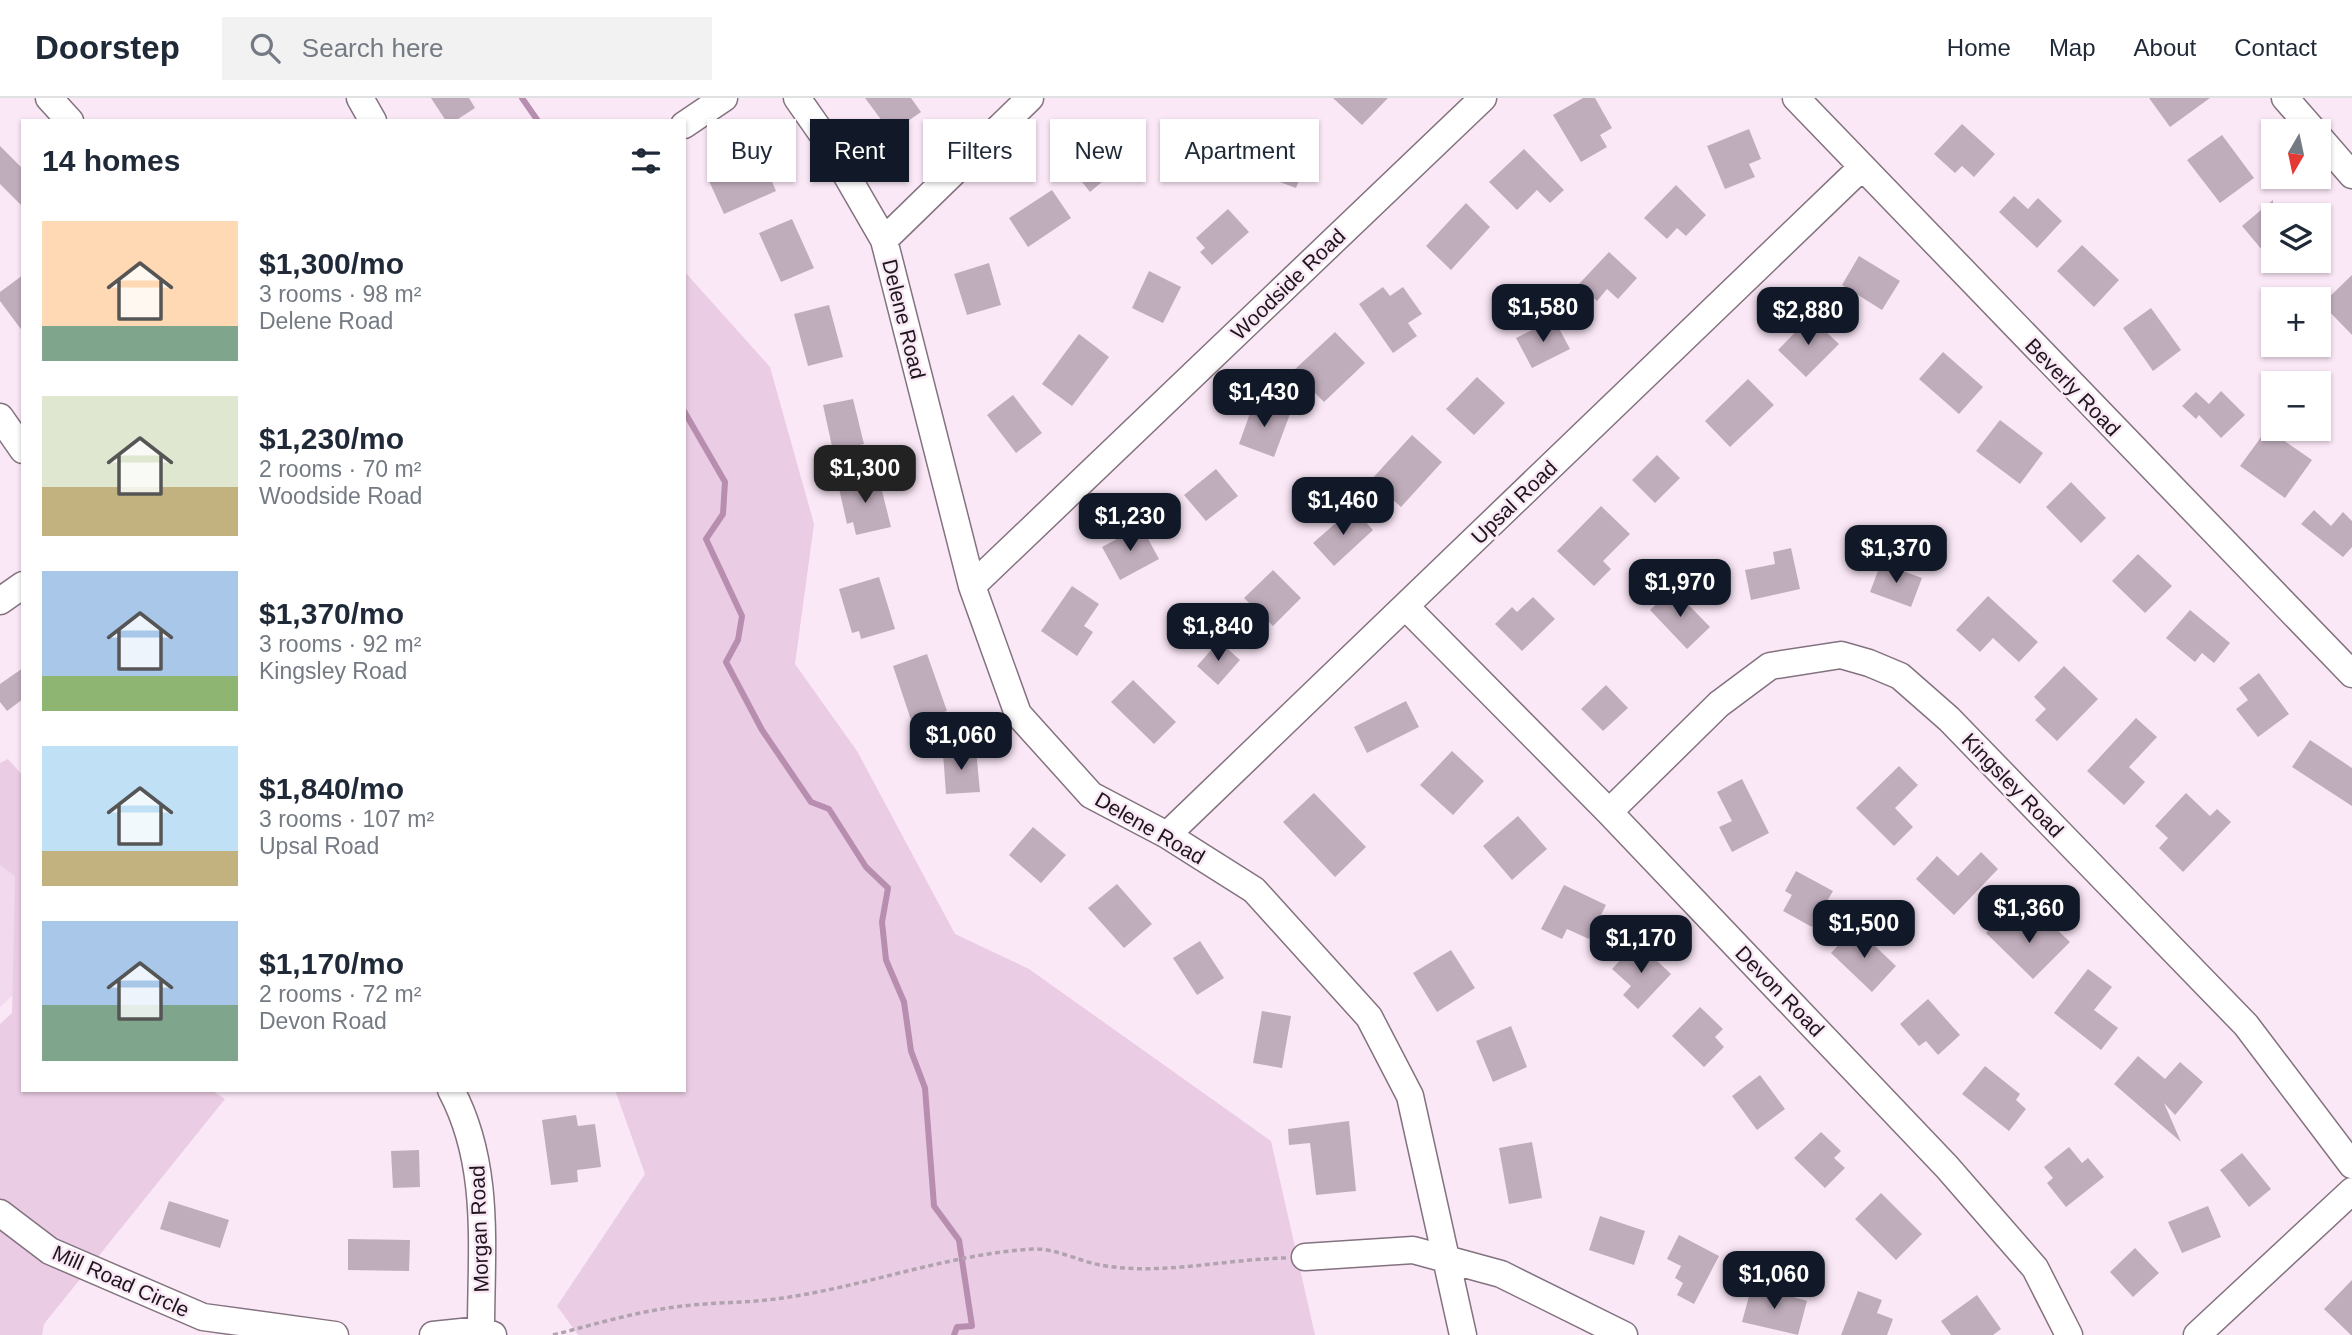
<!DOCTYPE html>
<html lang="en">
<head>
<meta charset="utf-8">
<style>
  :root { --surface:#fff; --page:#f2f2f3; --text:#1f2937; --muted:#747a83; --line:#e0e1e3; --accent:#111827 }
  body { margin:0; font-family:Arial,sans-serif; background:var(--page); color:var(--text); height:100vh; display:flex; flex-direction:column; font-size:26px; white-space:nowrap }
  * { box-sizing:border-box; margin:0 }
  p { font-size:23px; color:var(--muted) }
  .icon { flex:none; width:38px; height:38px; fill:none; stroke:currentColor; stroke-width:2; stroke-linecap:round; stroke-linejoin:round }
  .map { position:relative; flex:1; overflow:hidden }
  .drawer { position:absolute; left:21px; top:21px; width:665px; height:973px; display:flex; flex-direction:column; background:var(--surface); border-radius:0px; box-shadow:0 2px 5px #0004 }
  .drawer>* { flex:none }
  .guide { position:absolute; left:707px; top:21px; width:665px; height:63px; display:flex; gap:14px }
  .needle { width:46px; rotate:189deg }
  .fabs { position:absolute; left:2261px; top:21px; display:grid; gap:14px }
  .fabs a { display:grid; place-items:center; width:70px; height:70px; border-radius:0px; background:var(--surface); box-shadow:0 2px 5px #0004; font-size:35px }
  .price { position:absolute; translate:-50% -60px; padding:0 16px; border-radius:14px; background:var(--accent); color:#fff; font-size:23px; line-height:46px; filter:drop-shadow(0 2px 4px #0008) }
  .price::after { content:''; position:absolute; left:50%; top:42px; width:21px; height:16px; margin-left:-10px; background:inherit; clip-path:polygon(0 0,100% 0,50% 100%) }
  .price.current { background:#222; color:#fff }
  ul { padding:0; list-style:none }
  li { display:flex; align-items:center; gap:21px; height:175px; padding:0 21px }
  li span { display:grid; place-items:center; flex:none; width:196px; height:140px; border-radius:0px; color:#555 }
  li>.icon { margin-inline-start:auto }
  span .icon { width:84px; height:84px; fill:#fffc; stroke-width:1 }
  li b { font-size:30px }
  h2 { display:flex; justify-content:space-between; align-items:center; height:84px; padding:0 21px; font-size:30px }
  .chip { padding:0 24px; border-radius:0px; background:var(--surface); box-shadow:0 2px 5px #0004; font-size:24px; line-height:63px }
  .chip.current { background:var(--accent); color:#fff }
  header { display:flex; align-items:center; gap:42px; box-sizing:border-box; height:98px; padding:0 35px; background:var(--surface); border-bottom:2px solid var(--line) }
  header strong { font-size:33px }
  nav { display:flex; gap:38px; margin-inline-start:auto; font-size:24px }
  .search { width:490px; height:63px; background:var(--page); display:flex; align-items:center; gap:18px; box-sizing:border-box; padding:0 24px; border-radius:0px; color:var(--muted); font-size:26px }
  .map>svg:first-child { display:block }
</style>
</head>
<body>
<header>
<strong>Doorstep</strong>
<div class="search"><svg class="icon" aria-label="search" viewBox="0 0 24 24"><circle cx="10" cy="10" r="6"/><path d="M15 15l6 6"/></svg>Search here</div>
<nav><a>Home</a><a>Map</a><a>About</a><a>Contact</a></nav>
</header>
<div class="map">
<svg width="2352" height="1237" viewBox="0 0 2352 1237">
  <rect width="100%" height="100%" fill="#fbe8f7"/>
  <path fill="#f3d9ed" d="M0 749 23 782V888L0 909Z"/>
  <path fill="#eacde4" d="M684 173 770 269 814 426 795 566 857 653 955 836 1029 871 1271 1043 1315 1237H578L557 1208 645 1076 615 992H684Z
    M8 661 23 678V992H211L225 1001 44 1226 42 1237H0V926L12 915 15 778 0 767V665Z"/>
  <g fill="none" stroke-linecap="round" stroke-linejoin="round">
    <path stroke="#b78eaf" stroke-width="6" d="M522 0 538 23
      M684 313 725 384 723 416 706 441 742 518 738 542 726 564 762 632 811 704 829 711 866 769 888 790 882 824 886 862 904 904 911 953 925 990 934 1108 959 1142 972 1228 957 1229 954 1237"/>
  </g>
  <path fill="#c0adbc" d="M431 0H469L475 10 455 23H446Z
    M865 0H911L921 14 891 35Z
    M1333 0H1388L1362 27Z
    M1583 0H1595L1612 30 1600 37 1607 49 1581 64 1553 17Z
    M2149 0H2210L2170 29Z
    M1281 25 1316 39 1296 90 1272 81 1277 68 1266 64Z
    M1962 26 1995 56 1974 79 1962 68 1955 75 1934 56Z
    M1110 30 1133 58 1090 94 1067 65Z
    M1749 31 1761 61 1749 66 1755 79 1725 91 1707 48Z
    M2222 37 2254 80 2220 105 2187 62Z
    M0 48 23 71V109L0 86Z
    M1524 51 1564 92 1550 105 1537 92 1517 112 1489 84Z
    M762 60 776 93 724 116 709 83Z
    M1676 87 1706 117 1686 138 1677 130 1667 141 1644 120Z
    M1052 92 1071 120 1028 149 1009 120Z
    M2014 98 2028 111 2038 100 2062 123 2037 150 1999 114Z
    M2273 102V165L2242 128Z
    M1466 105 1490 129 1451 172 1426 148Z
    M1228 111 1249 134 1212 167 1200 154 1205 150 1196 140Z
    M792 121 814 170 781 184 759 135Z
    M2082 147 2119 182 2094 209 2057 173Z
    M1609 154 1637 180 1618 201 1607 191 1597 203 1579 186Z
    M1859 158 1900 183 1882 212 1842 187Z
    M989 165 1001 207 967 217 954 176Z
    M1149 173 1181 189 1163 225 1132 210Z
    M23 177V234L0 203V194Z
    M2352 177V237L2322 206Z
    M1383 189 1390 198 1403 189 1422 216 1408 225 1417 238 1393 255 1359 206Z
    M829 207 843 259 808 268 794 216Z
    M2151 210 2181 252 2153 273 2123 230Z
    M1810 219 1839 246 1806 279 1778 252Z
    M1554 221 1570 251 1532 270 1516 240Z
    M1335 234 1365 265 1324 304 1293 273Z
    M1079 236 1109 259 1072 308 1042 286Z
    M1943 254 1983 289 1959 316 1919 281Z
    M1477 279 1505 305 1474 337 1446 311Z
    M1748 281 1774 307 1730 349 1705 323Z
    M2221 293 2245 317 2221 340 2199 317 2196 321 2182 308 2196 294 2209 306Z
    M1013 297 1042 335 1016 355 987 317Z
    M853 301 864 346 833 353 823 307Z
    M1254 304 1290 316 1274 359 1239 346Z
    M2000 322 2043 355 2020 386 1976 353Z
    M2267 331 2312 362 2285 400 2240 368Z
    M1412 337 1442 364 1401 409 1371 382Z
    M1657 357 1680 380 1655 405 1632 382Z
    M1216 371 1238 398 1206 423 1184 397Z
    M878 377 891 429 856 437 853 424 847 426 838 386Z
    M2071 384 2106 420 2081 445 2046 409Z
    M1601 408 1630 436 1603 463 1611 471 1594 488 1557 453Z
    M1353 410 1373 432 1334 468 1313 445Z
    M2314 412 2331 428 2343 414 2352 423V449L2343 459 2301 426Z
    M1141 428 1159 461 1120 482 1102 449Z
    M1791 450 1800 491 1751 502 1745 472 1775 466 1773 454Z
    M2138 456 2172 488 2145 515 2112 483Z
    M1881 465 1922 480 1911 509 1870 494Z
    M1273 472 1301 500 1273 528 1244 500Z
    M879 479 895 531 861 541 859 533 852 535 839 491Z
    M1072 488 1099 506 1084 528 1093 534 1077 558 1041 533Z
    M1673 491 1710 529 1687 551 1650 512Z
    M1988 498 2038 544 2019 564 1993 540 1980 554 1956 532Z
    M1533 499 1555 521 1522 553 1495 526 1512 509 1517 514Z
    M2190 512 2230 545 2214 565 2202 555 2195 564 2166 540Z
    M1219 543 1240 562 1218 587 1197 568Z
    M927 556 947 613 912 625 893 568Z
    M2064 568 2098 601 2057 643 2035 622 2046 611 2034 599Z
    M23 570V601L7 613 0 604V586Z
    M2259 575 2289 616 2258 639 2236 611 2248 602 2239 590Z
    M1133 582 1176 624 1154 646 1111 604Z
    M1606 587 1628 610 1603 633 1581 611Z
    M1406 603 1419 629 1367 655 1354 629Z
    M2136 620 2157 639 2129 669 2145 684 2124 707 2087 673Z
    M2310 642 2352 670V708L2292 669Z
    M976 652 980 694 946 696 943 655Z
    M1452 653 1484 683 1453 717 1420 687Z
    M1899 668 1918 687 1895 710 1913 729 1894 748 1856 710Z
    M1742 681 1769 735 1732 754 1719 729 1732 723 1717 694Z
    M1314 695 1366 749 1335 779 1283 724Z
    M2186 695 2210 718 2217 711 2231 724 2183 774 2159 750 2168 740 2155 728Z
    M1518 718 1547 751 1512 782 1483 748Z
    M1033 729 1066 757 1041 785 1009 757Z
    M1981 754 1998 771 1954 817 1916 781 1937 758 1958 778Z
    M1796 773 1833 793 1812 829 1783 813 1792 797 1785 793Z
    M1117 786 1152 826 1124 850 1088 810Z
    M1564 787 1606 807 1589 841 1567 831 1562 841 1541 831Z
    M2004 817 2028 840 2047 822 2070 844 2033 881 1986 835Z
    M1855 829 1896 868 1872 894 1831 855Z
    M1200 843 1224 880 1197 897 1173 860Z
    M1637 844 1671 876 1638 911 1623 897 1631 888 1612 871Z
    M1451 852 1475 890 1437 914 1413 875Z
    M2088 871 2112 889 2094 912 2118 930 2101 952 2054 915Z
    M1928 901 1960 937 1938 957 1926 943 1919 948 1900 926Z
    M1700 909 1723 931 1715 939 1724 949 1704 969 1672 938Z
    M1262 913 1291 918 1282 970 1253 965Z
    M1511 928 1527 969 1493 984 1476 943Z
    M2138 958 2165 981 2180 964 2203 984 2175 1017 2164 1005 2181 1044 2114 986Z
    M1985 968 2020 996 2016 1002 2026 1011 2009 1033 1962 996Z
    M1760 977 1785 1011 1757 1032 1732 998Z
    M576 1017 578 1028 595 1026 601 1069 577 1072 578 1084 551 1087 542 1022Z
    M1349 1023 1356 1093 1316 1097 1310 1045 1289 1047 1288 1031Z
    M1821 1034 1841 1053 1834 1060 1845 1070 1825 1090 1794 1060Z
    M1532 1044 1542 1100 1509 1106 1499 1050Z
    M2069 1049 2082 1065 2088 1060 2104 1079 2066 1109 2047 1085 2053 1080 2044 1069Z
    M419 1052 420 1089 393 1090 391 1053Z
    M2242 1055 2271 1091 2249 1109 2220 1072Z
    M1881 1095 1922 1136 1896 1162 1855 1121Z
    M169 1103 229 1122 220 1150 160 1131Z
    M2208 1108 2221 1139 2182 1155 2168 1124Z
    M1600 1118 1645 1133 1634 1167 1589 1152Z
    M1679 1137 1719 1158 1694 1206 1677 1197 1683 1185 1675 1180 1681 1168 1667 1161Z
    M348 1141 410 1142 409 1173 348 1172Z
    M2135 1150 2159 1175 2133 1199 2110 1174Z
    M2352 1182V1237H2351L2324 1211Z
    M1752 1187 1807 1203 1798 1237 1742 1224Z
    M1858 1193 1882 1202 1877 1215 1893 1221 1887 1237H1841Z
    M1977 1197 2001 1231 1993 1237H1951L1941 1223Z"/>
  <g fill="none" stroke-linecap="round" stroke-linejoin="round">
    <defs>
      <path id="minor" d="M49 0 70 23
        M360 0 373 23
        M797 0 825 40 884 142 972 488 1018 616 1091 697 1167 737 1254 792 1369 919 1410 998 1463 1237
        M1796 0 2352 576
        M2285 0 2314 33
        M684 27 724 0
        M2319 39 2352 77
        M884 142 1030 0
        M0 319 23 352
        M972 488 1483 0
        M0 503 23 487
        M1406 509 1609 714 1947 1069 2035 1170 2069 1237
        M1609 714 1719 606 1770 568 1841 557 1869 565 1900 578 1949 621 2246 927 2352 1067
        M1167 737 1861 70
        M451 992C491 1067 481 1150 481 1232
        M0 1115 50 1153 203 1219 335 1237
        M1305 1159 1413 1152 1501 1176 1624 1237
        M433 1237 481 1232 493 1237
        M2197 1237 2352 1093"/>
    </defs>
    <use href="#minor" stroke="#83727f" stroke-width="29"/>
    <path stroke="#b1a3ae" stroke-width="3.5" stroke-dasharray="5 3.5" stroke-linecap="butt" d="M553 1237C596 1226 638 1213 683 1208 716 1204 750 1205 783 1200 867 1188 949 1156 1033 1151 1057 1150 1082 1165 1106 1168 1166 1177 1225 1161 1286 1160"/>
    <use href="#minor" stroke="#fff" stroke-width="26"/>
  </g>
  <g text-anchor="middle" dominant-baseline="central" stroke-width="5" stroke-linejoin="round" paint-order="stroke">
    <g font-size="21" fill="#1d171c" stroke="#fbe8f7">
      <text transform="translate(1288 186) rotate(-44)">Woodside Road</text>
      <text transform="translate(904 221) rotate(76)">Delene Road</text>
      <text transform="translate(2073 289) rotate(46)">Beverly Road</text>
      <text transform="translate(1514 404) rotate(-44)">Upsal Road</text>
      <text transform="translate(2013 687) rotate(46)">Kingsley Road</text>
      <text transform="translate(1150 730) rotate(30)">Delene Road</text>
      <text transform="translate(1780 893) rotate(46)">Devon Road</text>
      <text transform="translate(479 1131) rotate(-92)">Morgan Road</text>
      <text transform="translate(121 1183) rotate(24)">Mill Road Circle</text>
    </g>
  </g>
</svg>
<div class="fabs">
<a><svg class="needle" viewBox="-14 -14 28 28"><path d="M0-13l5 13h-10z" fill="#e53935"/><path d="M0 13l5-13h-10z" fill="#747a83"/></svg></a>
<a><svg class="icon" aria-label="layers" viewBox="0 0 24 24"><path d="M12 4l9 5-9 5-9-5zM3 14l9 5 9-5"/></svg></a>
<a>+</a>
<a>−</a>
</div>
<b class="price" style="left:1543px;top:246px">$1,580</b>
<b class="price" style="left:1808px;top:249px">$2,880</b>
<b class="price" style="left:1264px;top:331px">$1,430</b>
<b class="price current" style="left:865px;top:407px">$1,300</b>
<b class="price" style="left:1343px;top:439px">$1,460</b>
<b class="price" style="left:1130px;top:455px">$1,230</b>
<b class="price" style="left:1896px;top:487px">$1,370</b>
<b class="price" style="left:1680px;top:521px">$1,970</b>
<b class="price" style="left:1218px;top:565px">$1,840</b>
<b class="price" style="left:961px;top:674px">$1,060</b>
<b class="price" style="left:2029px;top:847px">$1,360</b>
<b class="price" style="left:1864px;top:862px">$1,500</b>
<b class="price" style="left:1641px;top:877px">$1,170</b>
<b class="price" style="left:1774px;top:1213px">$1,060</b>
<div class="guide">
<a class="chip">Buy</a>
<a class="chip current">Rent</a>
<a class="chip">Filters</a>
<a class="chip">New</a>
<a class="chip">Apartment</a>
</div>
<section class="drawer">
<h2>14 homes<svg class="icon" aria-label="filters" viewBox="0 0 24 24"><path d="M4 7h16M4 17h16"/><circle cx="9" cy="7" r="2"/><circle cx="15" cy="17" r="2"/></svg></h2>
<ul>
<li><span style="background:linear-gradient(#ffd9b3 75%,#7fa58c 0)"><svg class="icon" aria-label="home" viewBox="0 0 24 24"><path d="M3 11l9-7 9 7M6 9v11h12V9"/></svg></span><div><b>$1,300/mo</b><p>3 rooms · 98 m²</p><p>Delene Road</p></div></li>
<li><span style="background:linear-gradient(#dfe7d0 65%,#c2b280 0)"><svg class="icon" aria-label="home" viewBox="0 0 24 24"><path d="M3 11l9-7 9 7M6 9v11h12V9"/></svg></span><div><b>$1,230/mo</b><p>2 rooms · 70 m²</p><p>Woodside Road</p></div></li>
<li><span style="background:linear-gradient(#a9c7e8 75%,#8fb573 0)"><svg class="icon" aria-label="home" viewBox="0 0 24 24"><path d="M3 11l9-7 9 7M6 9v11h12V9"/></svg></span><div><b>$1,370/mo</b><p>3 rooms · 92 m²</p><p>Kingsley Road</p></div></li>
<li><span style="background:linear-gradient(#bfe0f5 75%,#c2b280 0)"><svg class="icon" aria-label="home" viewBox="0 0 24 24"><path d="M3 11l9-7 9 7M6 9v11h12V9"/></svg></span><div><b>$1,840/mo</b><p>3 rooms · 107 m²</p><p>Upsal Road</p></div></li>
<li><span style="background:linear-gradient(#a9c7e8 60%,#7fa58c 0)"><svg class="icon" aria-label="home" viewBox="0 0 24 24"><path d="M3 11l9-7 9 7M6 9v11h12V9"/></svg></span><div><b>$1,170/mo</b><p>2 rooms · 72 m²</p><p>Devon Road</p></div></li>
</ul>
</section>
</div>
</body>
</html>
